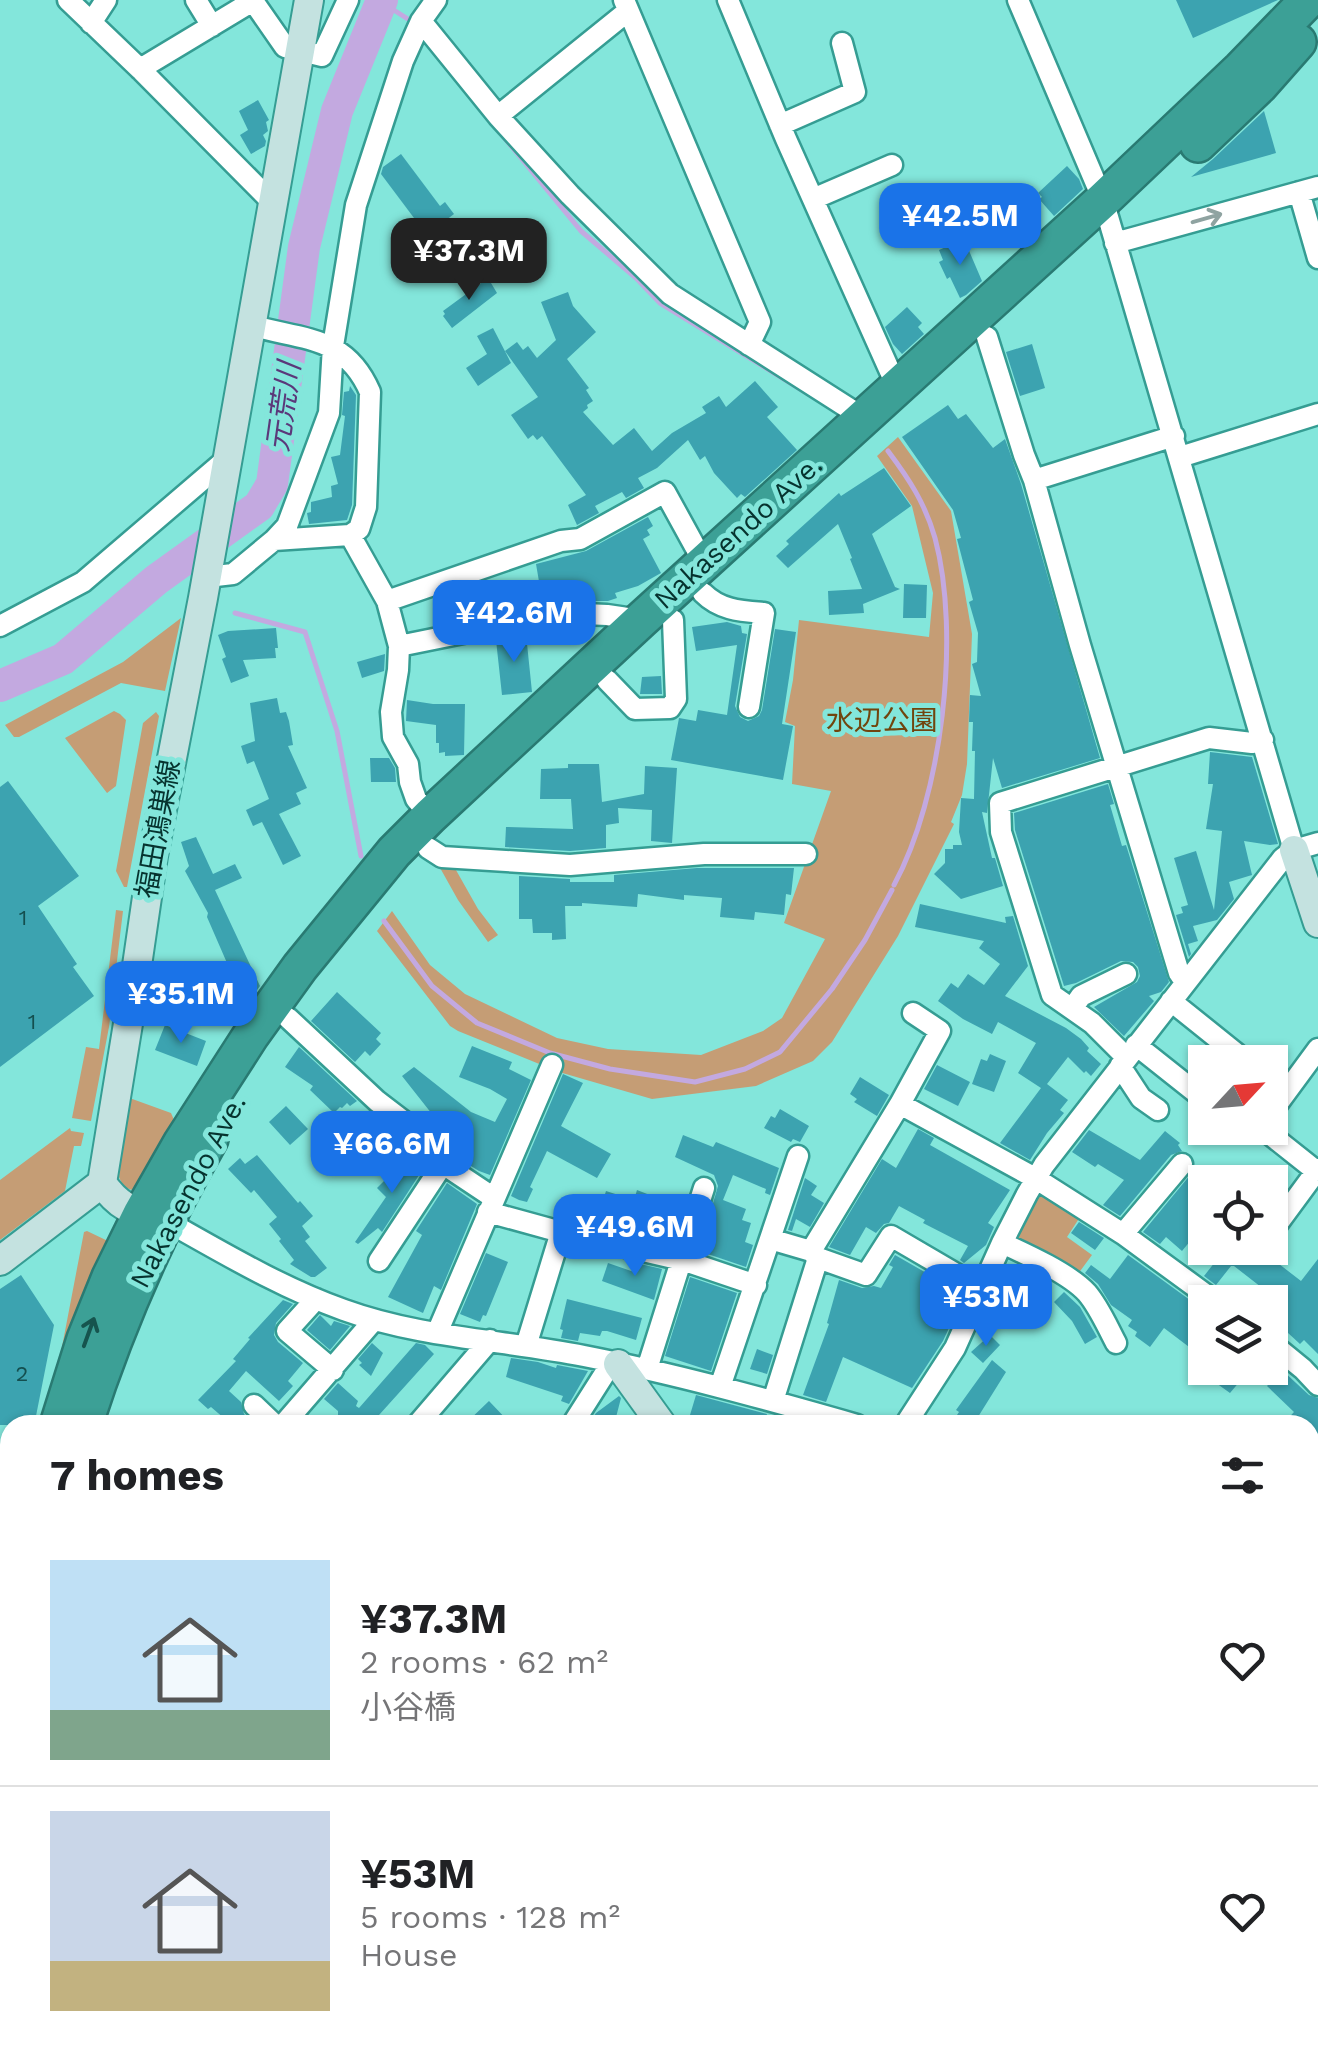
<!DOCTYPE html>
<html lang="en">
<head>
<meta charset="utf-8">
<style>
  :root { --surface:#fff; --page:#f6f6f6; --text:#202124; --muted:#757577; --line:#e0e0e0; --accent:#1a73e8 }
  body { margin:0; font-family:"Work Sans","Noto Sans JP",sans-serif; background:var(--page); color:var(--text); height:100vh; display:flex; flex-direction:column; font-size:38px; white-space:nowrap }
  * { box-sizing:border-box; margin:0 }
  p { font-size:32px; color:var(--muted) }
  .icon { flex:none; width:55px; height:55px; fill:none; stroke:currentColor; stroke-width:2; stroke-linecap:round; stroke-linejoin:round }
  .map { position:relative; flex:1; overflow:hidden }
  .panel { position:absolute; left:0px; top:1415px; width:1320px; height:642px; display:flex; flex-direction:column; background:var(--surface); border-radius:30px 30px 0 0; box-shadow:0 2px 8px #0004 }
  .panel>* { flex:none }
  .needle { width:65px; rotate:64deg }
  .fabs { position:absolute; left:1188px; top:1045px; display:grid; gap:20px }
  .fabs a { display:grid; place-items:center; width:100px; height:100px; border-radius:0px; background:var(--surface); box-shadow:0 2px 8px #0004; font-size:50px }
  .price { position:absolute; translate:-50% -85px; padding:0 22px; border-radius:20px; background:var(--accent); color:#fff; font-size:32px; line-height:65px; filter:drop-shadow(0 2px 5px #0008) }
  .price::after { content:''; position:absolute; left:50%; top:60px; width:30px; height:22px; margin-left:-15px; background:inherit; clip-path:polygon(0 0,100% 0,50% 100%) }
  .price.current { background:#222; color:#fff }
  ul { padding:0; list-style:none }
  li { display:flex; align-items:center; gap:30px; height:250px; padding:0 50px }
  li+li { border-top:2px solid var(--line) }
  li span { display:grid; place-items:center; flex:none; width:280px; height:200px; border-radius:0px; color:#555 }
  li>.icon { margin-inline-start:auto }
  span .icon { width:120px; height:120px; fill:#fffc; stroke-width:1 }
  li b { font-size:42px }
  h2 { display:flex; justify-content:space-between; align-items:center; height:120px; padding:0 50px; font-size:42px }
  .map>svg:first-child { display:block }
</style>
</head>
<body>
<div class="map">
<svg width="1318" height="2057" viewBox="0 0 1318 2057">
  <rect width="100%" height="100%" fill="#83e6db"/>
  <path fill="#c59d75" d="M898 437 951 511 972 634 967 764 962 795 951 822 954 824 898 936 832 1042 813 1061 756 1086 652 1099 559 1072 458 1031 450 1026 377 931 392 911 430 965 465 994 557 1038 608 1049 701 1055 763 1031 782 1018 825 939 784 923 831 791 792 784 795 726 785 722 793 680 799 620 929 637 933 593 912 506 877 456Z
    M181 618 165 691 121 683 19 737H14L5 725 123 662Z
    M114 711 120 714 126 720 116 786 107 793 65 738Z
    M156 712 159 716 127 887H124L116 871 143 723Z
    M446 863H452L478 909 498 935 488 942 458 900 439 866Z
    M116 910 123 911 109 1027 91 1121 72 1118 86 1047 99 1049Z
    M124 1096 171 1113 174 1120 140 1190C129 1191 123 1188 119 1177Z
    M70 1128 71 1131 84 1133 81 1146H74L65 1191 0 1240V1180Z
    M1036 1191 1080 1217 1067 1237 1092 1255 1075 1278 1010 1238Z
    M87 1231 110 1242 48 1420 84 1232Z"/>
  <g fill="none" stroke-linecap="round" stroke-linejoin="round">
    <path stroke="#c3a9e0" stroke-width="5" d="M381 2 411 21
      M498 130 581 231 636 278 660 303 815 398
      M888 451C909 479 925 503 935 538 961 635 942 797 894 885
      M235 613 305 632 337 731 361 856
      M384 921 432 986 477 1023 550 1053 610 1069 695 1082 745 1069 780 1052 832 989 865 940 892 890
      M763 2048 772 2057"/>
    <path stroke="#c3a9e0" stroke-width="32" d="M0 686 63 659 156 580 259 506 272 484 304 247 337 111 382 0"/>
  </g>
  <path fill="#3ca3b0" d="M1176 0H1278L1193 38Z
    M258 100 269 120 266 122 268 131 263 135 266 141 265 146 251 154 240 135 248 130 239 111Z
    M1264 111 1276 153 1191 177 1213 159Z
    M401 154 440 206 445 202 454 214 433 230 454 259 421 280 405 256 412 252 398 232 414 218 381 174 383 167Z
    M1067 166 1079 179 1083 189 1054 216 1039 199 1042 197 1038 193Z
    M964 239 982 281 966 295 960 298 950 277 947 279 939 262 943 260 939 250Z
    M471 240 485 259 491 254 500 267 478 284 454 252Z
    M488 278 497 293 452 328 443 316 445 314 443 311Z
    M568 292 573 306 596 332 567 359 589 388 586 390 593 401 587 405 588 408 583 412 613 445 634 428 652 451 672 433 706 413 702 407 719 396 726 407 755 381 778 407 767 417 797 450 745 497 741 494 737 498 714 473 705 456 700 460 688 440 657 468 638 478 644 488 626 498 622 492 595 506 599 513 577 525 568 505 586 495 542 436 537 440 533 435 528 439 511 415 538 397 505 351 517 342 523 350 528 346 537 358 556 340 541 302Z
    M907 307 922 323 918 327 924 334 902 354 893 344 885 327Z
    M493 328 511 363 478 386 466 368 487 354 477 336Z
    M1032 344 1045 388 1020 396 1006 352Z
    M350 386 356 395 352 505 347 520 309 524 307 513 311 512V502L332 497 331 486 338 484 331 457 340 455 345 416 342 415 344 392 349 391Z
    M948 405 958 419 966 414 993 448 1005 439 1021 484 1100 758 1002 788 993 758 987 813 982 812 992 858H995L1003 886 961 899 934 874 945 863V849H953V845H962L959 832 961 798 974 799 975 751H972L973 722H969L970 695 981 696 972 664 977 662 978 633 969 602 973 600 957 539 961 538 953 510 902 437Z
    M884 468 911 506 872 534 895 587 900 589 863 604 864 613 829 615 828 591 862 589 850 559 852 558 838 524 788 568 776 556 789 544 786 541 839 493 841 496Z
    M648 517 653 526 647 530 650 535 643 539 661 573 638 586 615 593 617 598 608 601H552L550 591 541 593 536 564 586 551Z
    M904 584 927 585 926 618H903Z
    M464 595 470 618 446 622 441 601Z
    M727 622 741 626 742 633 747 634 735 706 740 717 748 721 759 716 762 710 775 629 796 632 782 724 793 726 783 780 671 760 679 718 696 721 698 710 727 715 737 645 696 651 692 627Z
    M276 628 278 648H275L276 658 243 660 249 676 231 683 222 659 226 657 218 635 228 631Z
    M526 634 532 692 502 695 496 640Z
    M385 654 384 671 362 678 357 662Z
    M661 676 662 694H640L642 677Z
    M277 698 280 713 286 712 289 721 293 745 288 746 307 788 296 793 301 804 279 814 301 856 283 865 262 822 253 826 246 810 269 799 254 761 247 764 241 746 255 741 250 703Z
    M407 700 433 704H465L464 755 445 756V752L439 753V743H436V725L406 721Z
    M1210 752 1252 757 1278 844 1270 845 1244 841 1252 875 1229 882 1234 899 1217 920 1193 926 1198 941 1188 944 1191 954 1189 957 1176 915 1183 913 1181 907 1188 905 1174 858 1196 851 1214 910 1222 831 1206 829 1213 784H1208Z
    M370 758H389L395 768 396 782H371Z
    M568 764H599L602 802 644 794 645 766 677 768 672 843 651 841 652 810 618 808 619 823 606 825V848L570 851 505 847 506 827 573 829 571 799H540L541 769 568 768Z
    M8 781 79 876 38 906 77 964 73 967 94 996 0 1067V787Z
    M1108 784 1114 804 1110 805 1122 846 1126 845 1169 982 1161 992 1149 996 1154 1001 1124 1036 1094 1007 1137 982 1140 976 1138 967 1133 962 1121 961 1076 983 1064 986 1015 830 1014 813Z
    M196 837 213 874 235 864 242 878 215 890 260 986 234 1022 197 1010 189 991 193 989 189 979 227 963 207 917 208 913 185 871 189 866 181 842Z
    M697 868H794L791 895 786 894 784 915 755 912 754 920 720 917 722 898 684 895V900L638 894 637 907 582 903V906H565L566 939 552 940V933H533L532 919H519V876L570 879V882H614V875Z
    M920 904 1006 923 1005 917 1013 916 1028 966 1005 996 1066 1028 1081 1039 1089 1048 1087 1051 1101 1064 1091 1076 1086 1071 1084 1073 1068 1057 1047 1084 1068 1100 1060 1110 1064 1113 1047 1133 1030 1160 1000 1143 1041 1088 1018 1073 1036 1043 998 1022 992 1034 963 1019 938 1001 951 983 958 988 968 974 984 985 1000 964 979 948 984 941 915 927Z
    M337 992 381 1033 376 1039 381 1044 370 1056 365 1051 355 1062 311 1021Z
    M165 1025 206 1041 197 1066 155 1050Z
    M472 1046 512 1062 509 1069 531 1080 490 1175 479 1171 458 1158 468 1136 449 1121 443 1128 402 1076 414 1067 471 1112 495 1122 507 1099 490 1089 459 1077Z
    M299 1047 357 1101 350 1106 347 1103 342 1108 340 1107 334 1113 310 1090 313 1086 285 1067Z
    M990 1054 1006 1061 994 1092 972 1084 981 1059 987 1061Z
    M937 1065 970 1082 958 1106 924 1089Z
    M563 1074 583 1083 561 1126 611 1154 597 1178 547 1151 530 1187 533 1189 527 1202 519 1200 511 1196Z
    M860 1077 889 1095 877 1116 854 1102 857 1099 850 1094Z
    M286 1106 308 1129 290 1145 269 1122Z
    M780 1109 809 1126 800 1142 793 1139 791 1142 764 1128 771 1116 775 1118Z
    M918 1129 934 1138 930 1145 1010 1190 988 1223 994 1227 986 1245 964 1263 960 1260 968 1246 923 1223 925 1220 899 1206 889 1223 884 1224 876 1233 866 1227 850 1255 829 1247 882 1159 896 1168Z
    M1089 1130 1140 1160 1165 1131 1180 1143 1178 1145 1182 1151 1171 1155 1120 1216 1103 1205 1124 1180 1098 1164 1095 1167 1072 1152Z
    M683 1135 713 1147 716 1142 779 1168 770 1195 765 1193 766 1189 733 1175 723 1200 746 1209 742 1220 751 1223 745 1242 753 1245 746 1267 699 1251 718 1186 714 1175 675 1157Z
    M257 1155 298 1203 300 1201 313 1216 302 1226 310 1237 305 1241 327 1268 315 1277H311L290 1264 294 1260 279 1241 281 1239 269 1224 277 1217 254 1190 251 1193 228 1169 240 1158 245 1164Z
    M407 1158 423 1169 382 1232 378 1228 358 1244 355 1242 386 1197 377 1188Z
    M1191 1174 1195 1177 1192 1181 1196 1185 1194 1188 1200 1196 1196 1201 1205 1209V1223L1182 1251 1166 1237 1160 1244 1143 1232Z
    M805 1178 817 1186 811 1195 824 1203 810 1227 796 1219 792 1231 788 1230Z
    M447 1183 477 1204 441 1290 434 1286 423 1313 388 1297 422 1235 416 1231Z
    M637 1190 660 1199 652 1223 619 1211 614 1225 597 1219 606 1191 634 1200Z
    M1079 1222 1104 1238 1095 1250 1071 1233Z
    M1226 1248H1251L1277 1265 1279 1264 1301 1281 1318 1259V1354L1304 1340 1300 1344 1275 1321 1278 1317 1270 1311V1302H1249L1261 1287 1234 1266H1231L1216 1285 1204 1276Z
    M486 1253 508 1262 486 1316 483 1315 480 1322 460 1314Z
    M895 1255 956 1290 955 1292 936 1284 957 1304 961 1302 943 1341 912 1388 843 1357 826 1402 803 1395 829 1324 827 1323 839 1280 862 1288 874 1286 881 1288 893 1267 889 1265Z
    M1128 1255 1205 1311V1359L1164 1328 1150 1347 1135 1336 1137 1332 1128 1326 1132 1320 1111 1305 1098 1284 1085 1273 1091 1265 1110 1279Z
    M608 1263 634 1272 636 1263 662 1269 654 1300 602 1281Z
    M21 1275 54 1325 35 1421 30 1425H0V1289Z
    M690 1277 737 1293 711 1371 665 1356Z
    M1064 1292 1080 1307 1097 1337 1085 1344 1072 1321 1054 1302Z
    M567 1299 642 1318 636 1340 607 1331H602L600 1336 580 1333 578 1341 561 1338 563 1330 560 1329Z
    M283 1300 293 1304 276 1323 274 1335 278 1342 303 1363 288 1381 293 1386 279 1401 246 1371 229 1391 241 1402 244 1414 255 1425H232L211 1407 208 1409 198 1400 236 1361 233 1359 250 1339 248 1338Z
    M320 1315 331 1326 334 1321 350 1326 330 1350 307 1330Z
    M990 1335 1000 1345 983 1363 971 1352Z
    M372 1343 383 1353 371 1376 359 1365 362 1363 358 1359Z
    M416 1343 425 1345 434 1354 370 1425H329L338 1415V1411L324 1399 338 1383 358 1401 356 1406 359 1408Z
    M757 1349 773 1355 767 1374 750 1369Z
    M511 1358 538 1362 556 1368 557 1365 588 1371 569 1404 561 1401 563 1396 506 1377Z
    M992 1360 1006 1372 973 1425H970L957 1415 959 1412 956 1410Z
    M1218 1368H1251L1230 1393 1209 1378Z
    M1282 1370 1309 1395 1318 1398V1442L1310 1435V1425H1282L1294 1412 1267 1386Z
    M696 1395 767 1414 764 1425H687Z
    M619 1396 621 1398 614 1425H588L596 1413Z
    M489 1401 512 1425H464Z"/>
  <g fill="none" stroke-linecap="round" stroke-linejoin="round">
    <defs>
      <path id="street" d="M68 0 140 69 273 203
        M196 0 212 26
        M624 0 760 322 749 345
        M728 0 786 139 897 387
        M1018 0 1103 200 1294 850
        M421 21 498 116 570 195 670 294 864 418
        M91 23 106 0
        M140 69 253 1 285 47 322 56 348 0
        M498 116 628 11
        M780 125 855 92 842 43
        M1299 192 1318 258
        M813 199 892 165
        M1115 243 1318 187
        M253 326C304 340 346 336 370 392L366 507 359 529 350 535 387 601 399 646 398 670 391 712 393 737 408 764 410 782 416 799 430 816
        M987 337 1024 455 1034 480 1080 645 1179 973 1185 982
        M1180 457 1318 414
        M1034 480 1174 436
        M274 540 350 535
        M207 577 233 574 274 540 287 526 329 413 333 346 356 205 403 61 421 21 436 0
        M703 593C720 610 740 611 764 613L749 707
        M387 601 561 541 580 539 665 492 704 563
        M0 626 83 582 229 457
        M399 646 562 613 607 615 641 620
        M607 680 635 709 670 708 676 699 673 620
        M428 848 442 857 570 865 704 854H806
        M1171 1001 1237 1054
        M1072 1009 1081 996 1126 974
        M288 1018 377 1101 411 1127 443 1164 494 1198
        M1136 1045 1204 1099
        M1127 1058 1092 1023 1052 995 1001 832 1000 803 1209 738 1252 743 1263 740
        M1120 1066 1141 1098 1158 1110
        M900 1104 940 1031 913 1013
        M1270 1114 1318 1049
        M1262 1128 1316 1171
        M488 1212 561 1232 682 1260 756 1285
        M168 1222C225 1254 282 1288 344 1310 421 1338 504 1340 584 1356 676 1374 766 1399 857 1425
        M1123 1234 1182 1164
        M1270 1234 1318 1169
        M770 1239 811 1251 900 1104 1035 1178 1123 1234 1216 1302
        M1002 1243C1026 1254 1070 1274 1087 1293 1099 1307 1107 1326 1116 1343
        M811 1251 818 1258 866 1275 891 1236 980 1288
        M379 1261 443 1164
        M316 1299 287 1331 333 1370
        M437 1333 552 1065
        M1270 1342 1303 1369 1318 1385
        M526 1346 561 1232
        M647 1369 704 1188
        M720 1387 798 1156
        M773 1401 818 1258
        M254 1405 275 1425
        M283 1425 374 1320
        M417 1425 490 1340
        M572 1425 612 1362
        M905 1425 955 1348 1002 1243 1027 1194 1044 1165 1283 858 1294 850 1318 843
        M1310 1513 1318 1519
        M1310 1674 1318 1676
        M1310 1772 1318 1763
        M1310 1821 1318 1830
        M0 1844 10 1845
        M0 1889 10 1892
        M1310 1930 1318 1923
        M171 2048 180 2057
        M389 2048 392 2057
        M461 2048 470 2057
        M919 2048 928 2057
        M1128 2048 1137 2057
        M1218 2048 1227 2057
        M434 2057 445 2048"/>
      <path id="secondary" d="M1294 850 1318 923
        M157 1218C131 1211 118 1206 102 1183L133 993 153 856 203 598 309 0
        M0 1261 102 1183
        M618 1364 662 1425
        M597 2057 607 2048"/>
      <path id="highway" d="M1198 144 1260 85 1298 42
        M58 1425 85 1339 110 1277 141 1214 182 1142 251 1035 300 967 394 852 430 816 641 620 1103 200 1241 69 1308 0
        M84 1425C116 1326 158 1229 210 1139
        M0 1678 10 1630
        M0 1808 10 1753"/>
    </defs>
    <use href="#street" stroke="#359d93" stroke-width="25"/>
    <use href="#secondary" stroke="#359d93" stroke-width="32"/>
    <use href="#highway" stroke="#297a72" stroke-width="40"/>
    <use href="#street" stroke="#fff" stroke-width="20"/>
    <use href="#secondary" stroke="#c4e2e0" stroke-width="28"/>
    <use href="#highway" stroke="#3ca096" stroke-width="35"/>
  </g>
  <defs><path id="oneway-shaft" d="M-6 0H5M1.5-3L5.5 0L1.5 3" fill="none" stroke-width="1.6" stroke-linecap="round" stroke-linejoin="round" transform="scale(2.5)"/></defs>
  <use stroke="#8fa3a1" href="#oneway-shaft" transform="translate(1207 218) rotate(-16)"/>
  <use stroke="#16544e" href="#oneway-shaft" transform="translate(89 1332) rotate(-70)"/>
  <g text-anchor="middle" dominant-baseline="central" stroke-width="10" stroke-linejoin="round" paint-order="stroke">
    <g font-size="22" fill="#144f4f">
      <text x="23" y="917">1</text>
      <text x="32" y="1021">1</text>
      <text x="22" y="1373">2</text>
    </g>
    <g font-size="28" fill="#06332f" stroke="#83e6db">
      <text transform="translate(738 532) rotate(-42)">Nakasendo Ave.</text>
      <text transform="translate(158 829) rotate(-80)">福田鴻巣線</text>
      <text transform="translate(188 1191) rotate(-62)">Nakasendo Ave.</text>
    </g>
    <g font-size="28" fill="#71450e" stroke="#83e6db">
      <text x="882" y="720">水辺公園</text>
    </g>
    <g font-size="30" font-style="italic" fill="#5b387a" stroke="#83e6db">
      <text transform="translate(283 407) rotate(-82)">元荒川</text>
    </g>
  </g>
</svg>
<div class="fabs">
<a><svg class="needle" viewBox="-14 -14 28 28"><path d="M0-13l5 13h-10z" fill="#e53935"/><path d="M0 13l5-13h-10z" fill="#757577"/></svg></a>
<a><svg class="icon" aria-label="locate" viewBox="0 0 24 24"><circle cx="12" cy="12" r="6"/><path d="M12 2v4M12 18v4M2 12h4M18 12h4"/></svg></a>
<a><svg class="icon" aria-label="layers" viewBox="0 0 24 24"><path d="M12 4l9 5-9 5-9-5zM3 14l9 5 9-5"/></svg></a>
</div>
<b class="price" style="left:960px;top:268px">¥42.5M</b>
<b class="price current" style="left:469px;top:303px">¥37.3M</b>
<b class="price" style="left:514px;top:665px">¥42.6M</b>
<b class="price" style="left:181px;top:1046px">¥35.1M</b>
<b class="price" style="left:392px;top:1196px">¥66.6M</b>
<b class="price" style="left:635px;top:1279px">¥49.6M</b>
<b class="price" style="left:986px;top:1349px">¥53M</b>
<section class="panel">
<h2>7 homes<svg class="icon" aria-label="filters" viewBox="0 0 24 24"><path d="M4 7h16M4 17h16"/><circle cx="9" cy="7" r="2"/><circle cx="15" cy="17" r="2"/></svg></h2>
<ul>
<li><span style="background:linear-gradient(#bfe0f5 75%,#7fa58c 0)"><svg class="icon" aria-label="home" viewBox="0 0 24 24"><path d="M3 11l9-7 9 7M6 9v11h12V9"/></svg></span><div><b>¥37.3M</b><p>2 rooms · 62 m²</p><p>小谷橋</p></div><svg class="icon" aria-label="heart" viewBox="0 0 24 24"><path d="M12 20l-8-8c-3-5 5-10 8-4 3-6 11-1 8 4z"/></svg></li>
<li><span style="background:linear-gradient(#c9d6e8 75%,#c2b280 0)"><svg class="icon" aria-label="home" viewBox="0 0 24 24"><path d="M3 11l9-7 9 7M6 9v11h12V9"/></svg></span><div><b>¥53M</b><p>5 rooms · 128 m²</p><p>House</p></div><svg class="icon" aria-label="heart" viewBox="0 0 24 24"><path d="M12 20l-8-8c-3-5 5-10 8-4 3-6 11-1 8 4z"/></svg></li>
</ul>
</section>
</div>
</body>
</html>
